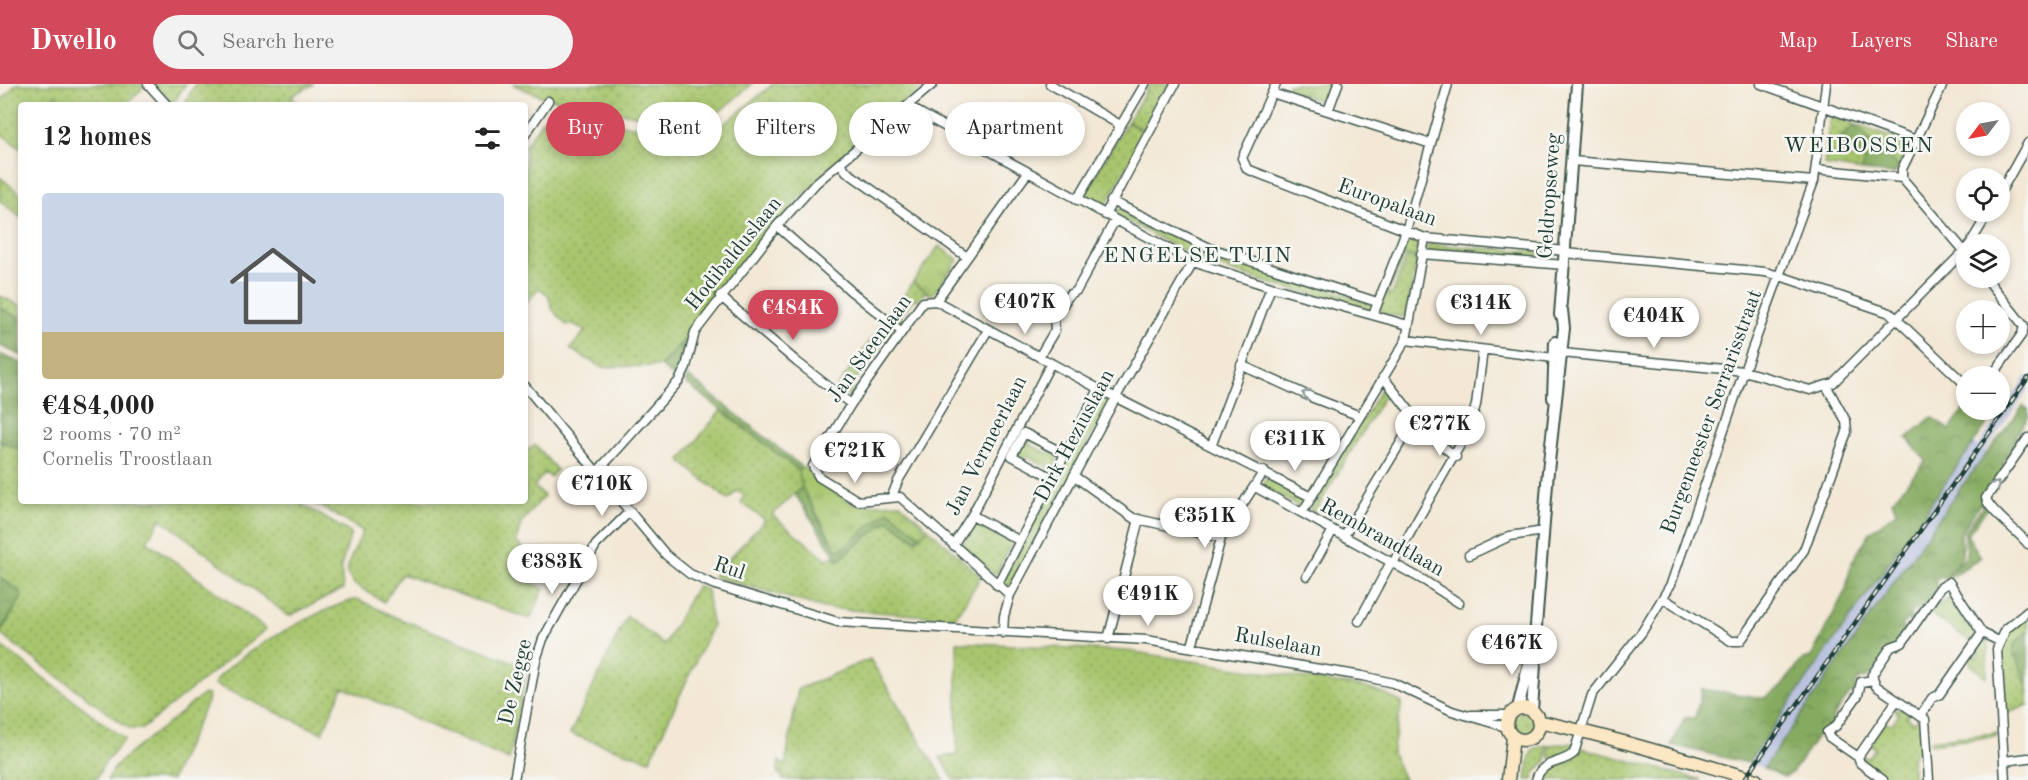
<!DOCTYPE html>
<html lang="en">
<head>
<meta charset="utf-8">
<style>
  :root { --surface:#fff; --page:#f2f2f2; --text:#222; --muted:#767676; --accent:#d1495b }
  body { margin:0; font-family:"Old Standard TT",serif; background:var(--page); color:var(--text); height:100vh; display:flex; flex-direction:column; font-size:22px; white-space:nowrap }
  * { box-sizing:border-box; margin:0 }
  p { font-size:20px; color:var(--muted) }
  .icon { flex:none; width:33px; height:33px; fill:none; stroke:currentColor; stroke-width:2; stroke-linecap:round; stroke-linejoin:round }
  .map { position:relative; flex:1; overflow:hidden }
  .side { position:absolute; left:18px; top:18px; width:510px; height:402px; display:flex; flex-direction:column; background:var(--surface); border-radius:6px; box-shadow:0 3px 9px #0003 }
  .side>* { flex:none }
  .guide { position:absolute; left:546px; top:18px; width:570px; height:54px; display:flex; gap:12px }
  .needle { width:39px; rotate:238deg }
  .controls { position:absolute; left:1956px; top:18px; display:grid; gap:12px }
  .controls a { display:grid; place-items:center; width:54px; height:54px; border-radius:50%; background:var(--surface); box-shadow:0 3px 9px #0003; font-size:30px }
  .price { position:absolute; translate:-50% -51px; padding:0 14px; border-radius:21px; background:#fff; color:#222; font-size:20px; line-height:39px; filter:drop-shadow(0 2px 3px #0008) }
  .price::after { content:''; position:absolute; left:50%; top:36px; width:18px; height:14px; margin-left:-9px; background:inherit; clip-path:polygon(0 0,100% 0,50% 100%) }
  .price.active { background:var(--accent); color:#fff }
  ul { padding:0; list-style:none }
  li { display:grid; align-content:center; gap:12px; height:318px; padding:0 24px }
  li span { display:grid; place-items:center; height:186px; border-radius:6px; color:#555 }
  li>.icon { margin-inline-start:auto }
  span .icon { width:108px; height:108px; fill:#fffc; stroke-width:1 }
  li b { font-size:26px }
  h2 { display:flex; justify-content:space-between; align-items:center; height:72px; padding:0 24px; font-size:26px }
  .pill { padding:0 21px; border-radius:27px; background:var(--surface); box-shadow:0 3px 9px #0003; font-size:21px; line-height:54px }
  .pill.active { background:var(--accent); color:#fff }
  header { display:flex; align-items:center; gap:36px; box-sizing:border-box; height:84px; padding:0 30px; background:var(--accent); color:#fff }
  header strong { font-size:28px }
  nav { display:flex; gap:33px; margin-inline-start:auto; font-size:21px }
  .search { width:420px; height:54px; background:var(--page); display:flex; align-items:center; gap:15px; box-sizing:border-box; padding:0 21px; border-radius:33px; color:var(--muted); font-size:22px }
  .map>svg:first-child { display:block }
</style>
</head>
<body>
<header>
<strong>Dwello</strong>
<div class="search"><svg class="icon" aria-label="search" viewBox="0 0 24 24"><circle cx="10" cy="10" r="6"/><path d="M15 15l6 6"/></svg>Search here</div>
<nav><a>Map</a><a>Layers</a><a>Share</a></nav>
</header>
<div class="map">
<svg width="2028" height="696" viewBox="0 0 2028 696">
  <defs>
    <pattern id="grass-dots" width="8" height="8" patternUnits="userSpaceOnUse" patternTransform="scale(1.5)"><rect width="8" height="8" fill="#a8c66e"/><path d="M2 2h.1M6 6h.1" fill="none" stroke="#88a25b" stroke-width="1.8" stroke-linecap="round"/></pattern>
    <pattern id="forest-crowns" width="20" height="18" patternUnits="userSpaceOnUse" patternTransform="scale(1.5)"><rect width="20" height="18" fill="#86ab61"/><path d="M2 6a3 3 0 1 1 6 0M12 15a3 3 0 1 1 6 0" fill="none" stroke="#6d8c51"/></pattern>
    <pattern id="park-tufts" width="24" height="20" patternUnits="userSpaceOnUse" patternTransform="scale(1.5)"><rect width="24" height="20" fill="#a8c66e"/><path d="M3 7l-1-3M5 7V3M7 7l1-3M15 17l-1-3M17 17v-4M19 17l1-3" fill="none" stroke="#88a25b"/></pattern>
  </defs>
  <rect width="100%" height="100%" fill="#f6f6f2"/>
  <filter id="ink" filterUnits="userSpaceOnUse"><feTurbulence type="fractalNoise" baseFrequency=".0167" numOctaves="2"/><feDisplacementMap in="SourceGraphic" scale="12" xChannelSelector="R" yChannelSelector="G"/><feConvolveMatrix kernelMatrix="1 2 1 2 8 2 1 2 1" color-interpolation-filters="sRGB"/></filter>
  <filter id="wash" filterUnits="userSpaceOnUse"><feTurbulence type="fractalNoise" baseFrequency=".008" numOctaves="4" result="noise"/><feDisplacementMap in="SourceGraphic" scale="24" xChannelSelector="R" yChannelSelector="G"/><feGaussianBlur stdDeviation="1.35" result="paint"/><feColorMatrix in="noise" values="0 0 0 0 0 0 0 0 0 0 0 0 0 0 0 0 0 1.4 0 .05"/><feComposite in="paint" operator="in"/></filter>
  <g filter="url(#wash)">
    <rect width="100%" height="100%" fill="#f3e8d6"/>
    <path fill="#bcc3de" d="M2028 290V306L1985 367 1988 370 1955 411 1764 684 1748 679 1973 359 1978 362Z"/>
    <path fill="url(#grass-dots)" stroke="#648251" stroke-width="1.5" d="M16 0H143L142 5 126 21H68L55 11 47 21H21V65L0 49V18Z
      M153 0H186L174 18H170Z
      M195 0H314L291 12 299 21H184Z
      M512 0H752L707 38 695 43 543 13Z
      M773 0H927L828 85 757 161 689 250 660 282 601 283 570 265 586 246 572 240 566 241 552 225 548 211 539 204 525 220V62L543 35 570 39 574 38 576 32 702 54 723 41Z
      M1150 0H1172L1146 47 1128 37Z
      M1830 32 1908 59 1899 83 1865 76 1862 87 1824 81Z
      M1127 38 1145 49 1106 121 1100 123 1087 116 1086 108Z
      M0 93 21 110V134L0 117Z
      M1115 123 1198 162 1373 220 1372 225 1271 200 1202 177 1111 129V124Z
      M1410 153 1418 156 1417 172 1405 171 1388 208 1385 207 1406 154Z
      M1430 160 1551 169 1550 177 1427 167 1426 164Z
      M1407 173 1417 174 1407 230 1402 233 1385 230 1380 225 1384 209 1392 211Z
      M913 198 929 209H924L918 216 914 214 900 232 904 235 899 237 890 231Z
      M0 212 21 222V235L0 224Z
      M884 238 894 246V252L889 249 849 305 854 309 849 313 837 303Z
      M1382 303 1387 307 1314 429 1309 426Z
      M1104 313 1108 321 1011 502H1006L1003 498 1098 314Z
      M721 326 798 386 802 403 772 431 827 475 835 472 839 476 888 436 916 456 928 444 981 493 955 534 824 524 713 492 765 436 741 419 744 412 737 407 728 416 680 377Z
      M1027 354 1032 356 1027 359 1047 369 1055 367 1059 370 1054 386 1045 387 1050 384 1028 373 1020 375 1017 371Z
      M0 358 21 366V417H296L351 449 341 483 343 505 289 532 161 435 147 457 266 545 142 645H130L0 550 22 513 20 507 0 494Z
      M535 361 557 386 550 393 545 389 534 402 544 412 521 439 516 458 526 467 515 489 544 505 530 535 402 490 384 518 354 500 347 490 348 480 363 447 311 417H525V368Z
      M1266 394 1303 412V420L1299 423 1262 403Z
      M977 439 982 441 984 446 1012 458 997 489H992L963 461 972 442Z
      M697 501 707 506 712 542 650 676 570 650 627 532 664 561Z
      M1954 511 1964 526 1960 532 1966 542 1973 539 1974 552 1970 557 1928 528Z
      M357 515 397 534 524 582 527 585 509 676 343 603 322 649 214 600C230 572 325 522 357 515Z
      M2028 531V548L2016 558 2013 567 2027 600 2028 621 2004 631 2000 567 2008 547Z
      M1986 557 1988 558 1987 593 1971 581 1969 572 1976 574 1979 569 1975 566 1977 560Z
      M957 558 1127 567 1363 603 1385 610 1402 619 1392 669 1404 696H954L940 673 957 671Z
      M0 561 125 655 105 678 96 696H0Z
      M870 575 944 696H783V692L778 690 779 677 785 682 798 605Z
      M204 610 209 612 207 618 171 696H107L118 679Z
      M1903 623 1909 627 1907 634 1914 639 1916 635 1922 636 1924 662C1908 669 1912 682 1914 696H1891L1861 678V672L1868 674 1875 665 1870 659 1885 638 1892 640 1899 631 1894 625Z
      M1510 640a12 12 0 1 1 24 0a12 12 0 1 1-24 0Z
      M1996 649V652L1931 660 1930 656Z
      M1575 659C1570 668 1560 677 1549 673V661Z
      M1547 661 1546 677 1535 689 1533 696H1526L1529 676 1533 665Z
      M1582 664 1701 696H1539C1548 678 1573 683 1582 664Z"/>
    <path fill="url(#forest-crowns)" stroke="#52744a" stroke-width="1.5" d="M1855 41 1899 83 1894 90 1862 87 1865 76 1841 53Z
      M0 224 21 235V271L0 262Z
      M689 250 676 289 674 293 660 282Z
      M0 270 21 279V366L0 358Z
      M688 292 801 382 800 387 685 298Z
      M1966 322V326H1981L1992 333 1748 679 1671 661 1685 633 1695 634 1702 605 1764 614 1781 603 1803 575 1811 573 1846 505 1851 480 1870 448 1896 428 1892 417 1926 377 1907 354 1932 333 1950 346Z
      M2023 322 2028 325V334L2015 352 2021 357 2014 361 2002 379 2007 383 1982 413 1983 420 1979 421 1961 448C1961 471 1969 471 1948 488L1947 496 1941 492 1935 496 1937 504 1921 527 1914 525 1909 532 1914 536 1912 538 1907 535 1902 542 1907 548 1868 594 1859 595 1855 602 1856 609 1849 610 1832 635V637H1836L1825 649 1819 650 1792 689 1784 693 1764 684 1955 411Z
      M802 403 824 446 837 466 888 426 920 451 916 456 888 436 838 476 795 410Z
      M1983 422 1987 425 1967 451 1981 473 1948 495 1949 490 1965 474 1967 465 1964 448Z
      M0 494 20 507 22 513 0 548Z
      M2028 548V617L2027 600 2013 567 2016 558Z"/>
    <path fill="url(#park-tufts)" stroke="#648251" stroke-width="1.5" d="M1288 0H1335L1327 19 1288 7Z
      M939 162 958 176 932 211 913 198Z
      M801 382 808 385 813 395 855 421 900 419 928 444 920 451 888 426 849 459 837 466 802 403 798 386H800Z"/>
  </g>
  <g filter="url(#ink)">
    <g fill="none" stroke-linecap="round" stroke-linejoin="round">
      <defs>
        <path id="minor" d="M148 0 167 21
          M1050 0 1120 41
          M1276 0 1242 74 1247 85 1425 154 1566 167
          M1761 0 1916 56
          M1272 9 1328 27 1338 0
          M909 23 1193 178 1271 203 1408 241
          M1328 27 1431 60
          M525 51 548 17
          M1572 77 1814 97
          M840 79 847 88 967 173
          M1816 85 1902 94 1966 169
          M1902 94V85L1943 0
          M2000 109 2028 59
          M1077 116 1145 0
          M1111 117 1210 164 1377 218
          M1105 131 1175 0
          M777 142 852 208 902 248
          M1970 160 1989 128
          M1565 169 1765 188 1780 192 1890 229 1966 301
          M1421 170 1565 181
          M1986 194 2024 242 2022 250 1992 292
          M720 212 797 278 851 320
          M936 217 1099 305 1311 413
          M1373 231 1406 147 1448 0
          M1406 256 1554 274 1562 269 1744 287 1810 306 1833 299 1966 165
          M1039 273 1055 246 1054 235 1069 211 1077 206 1115 136
          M1241 281 1311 313 1360 332
          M1383 293 1427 349 1456 373
          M525 302 666 471 690 490 715 501 838 538 1146 556 1362 592 1393 599 1452 627 1506 643
          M2028 354 1986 414C1988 426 2018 447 2028 460
          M1212 360 1271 203
          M597 388 679 297 686 283 695 248 777 142 816 99 933 0
          M1074 392 1133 434 1221 454
          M1053 394 1012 372 1024 349 1065 370
          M1255 403 1425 497 1459 519
          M892 412 898 397 988 246
          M1302 429 1406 256 1425 154
          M972 431 1020 457
          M1344 452 1415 335
          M953 461 972 431 1051 279
          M1469 471 1510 452 1544 447
          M1393 479 1468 347 1476 321 1483 266
          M1307 492 1333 446
          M997 501 1099 305
          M1010 511 900 413 858 417 819 393 813 382 851 320 923 218 936 217 1028 88
          M1664 515 1731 557H1740L1744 552 1804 466 1847 348 1846 337 1827 303
          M1359 537 1391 478
          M1003 549 1004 532 1010 511 1116 313 1193 178
          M1108 555 1139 435
          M1192 562 1221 454 1264 387
          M1471 631H1509
          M1920 632 1876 602 1872 591 1891 563 1902 559 1940 504 1949 498 1982 549 1999 557
          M1858 673 1829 653 1827 648 1836 642 1858 611 1861 598 1873 596
          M2004 677 2028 674
          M514 696 536 576 543 555 596 461 630 427
          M1536 696C1542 675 1561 681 1574 669L1592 611 1642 548 1671 500 1744 287 1814 97 1826 0
          M1883 696 1860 679 1858 673 1897 616
          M1929 696 1925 635 1920 632 1932 614 1939 611 1982 549
          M2005 696 1997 565 2006 545 2028 527"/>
        <path id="tertiary" d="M1560 231 1577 0
          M1553 314 1555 258
          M1518 624 1535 555 1548 387 1564 244 1562 226
          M1532 627 1535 580"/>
        <path id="secondary" d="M1507 640a16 16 0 1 1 32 0a16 16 0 1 1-32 0Z
          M1538 637C1612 653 1683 675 1756 696
          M1508 696 1513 653"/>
      </defs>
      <use href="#minor" stroke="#3f574c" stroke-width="11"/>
      <use href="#tertiary" stroke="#3f574c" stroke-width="14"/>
      <use href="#secondary" stroke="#3f574c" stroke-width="15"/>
      <use href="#minor" stroke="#fff" stroke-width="8"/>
      <use href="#tertiary" stroke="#fff" stroke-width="10"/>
      <use href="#secondary" stroke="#fbe7c3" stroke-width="12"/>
      <defs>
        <path id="rail" d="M1744 696 2028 294"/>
      </defs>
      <use href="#rail" stroke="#1f3d34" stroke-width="4.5"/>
      <use href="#rail" stroke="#f6f6f2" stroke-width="2" stroke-dasharray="7" stroke-linecap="butt"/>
    </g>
    <defs><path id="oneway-chevron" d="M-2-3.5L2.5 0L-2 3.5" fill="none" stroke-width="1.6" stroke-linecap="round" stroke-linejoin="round" transform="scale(1.5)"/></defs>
    <g stroke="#8f9e9a">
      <use href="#oneway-chevron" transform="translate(1306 310) rotate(-162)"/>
      <use href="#oneway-chevron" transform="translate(1996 401) rotate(-50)"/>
    </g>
  </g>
  <g text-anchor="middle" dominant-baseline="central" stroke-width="5" stroke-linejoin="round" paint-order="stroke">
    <g font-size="21" fill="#1f3d34" stroke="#f6f6f2">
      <text transform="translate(1550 112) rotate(-86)">Geldropseweg</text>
      <text transform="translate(1387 119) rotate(20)">Europalaan</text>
      <text transform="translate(734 170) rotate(-51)">Hodibalduslaan</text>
      <text transform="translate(870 265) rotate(-54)">Jan Steenlaan</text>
      <text transform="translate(1712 328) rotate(-70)">Burgemeester Serrarisstraat</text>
      <text transform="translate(1075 352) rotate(-62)">Dirk Heziuslaan</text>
      <text transform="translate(987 362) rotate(-63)">Jan Vermeerlaan</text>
      <text transform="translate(1382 454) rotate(29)">Rembrandtlaan</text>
      <text transform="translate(729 485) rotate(19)">Rul</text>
      <text transform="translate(1278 559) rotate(10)">Rulselaan</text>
      <text transform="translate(516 598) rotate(-77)">De Zegge</text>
    </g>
    <g font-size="22" letter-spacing="1.5" fill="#1f3d34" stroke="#f6f6f2">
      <text x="1859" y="62">WEIBOSSEN</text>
      <text x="1198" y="172">ENGELSE TUIN</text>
    </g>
  </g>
</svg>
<div class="controls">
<a><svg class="needle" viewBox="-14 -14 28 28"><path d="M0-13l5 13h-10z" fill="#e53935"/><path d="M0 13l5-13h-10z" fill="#767676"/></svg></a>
<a><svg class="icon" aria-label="locate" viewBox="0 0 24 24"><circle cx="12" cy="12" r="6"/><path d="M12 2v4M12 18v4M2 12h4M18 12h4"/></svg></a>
<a><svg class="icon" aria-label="layers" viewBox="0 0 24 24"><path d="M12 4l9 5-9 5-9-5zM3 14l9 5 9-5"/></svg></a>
<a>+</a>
<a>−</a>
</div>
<b class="price" style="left:1025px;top:251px">€407K</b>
<b class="price" style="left:1481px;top:252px">€314K</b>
<b class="price active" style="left:793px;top:257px">€484K</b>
<b class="price" style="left:1654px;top:265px">€404K</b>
<b class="price" style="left:1440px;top:373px">€277K</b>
<b class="price" style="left:1295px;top:388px">€311K</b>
<b class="price" style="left:855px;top:400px">€721K</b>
<b class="price" style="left:602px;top:433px">€710K</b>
<b class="price" style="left:1205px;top:465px">€351K</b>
<b class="price" style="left:552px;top:511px">€383K</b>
<b class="price" style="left:1148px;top:543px">€491K</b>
<b class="price" style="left:1512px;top:592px">€467K</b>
<div class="guide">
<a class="pill active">Buy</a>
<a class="pill">Rent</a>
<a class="pill">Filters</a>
<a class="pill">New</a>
<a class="pill">Apartment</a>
</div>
<section class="side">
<h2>12 homes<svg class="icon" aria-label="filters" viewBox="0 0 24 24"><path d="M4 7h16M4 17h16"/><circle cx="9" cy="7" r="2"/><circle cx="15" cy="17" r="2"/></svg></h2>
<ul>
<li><span style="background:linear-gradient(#c9d6e8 75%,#c2b280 0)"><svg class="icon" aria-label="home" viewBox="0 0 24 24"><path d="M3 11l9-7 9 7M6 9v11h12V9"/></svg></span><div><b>€484,000</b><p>2 rooms · 70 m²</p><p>Cornelis Troostlaan</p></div></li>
</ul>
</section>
</div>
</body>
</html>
